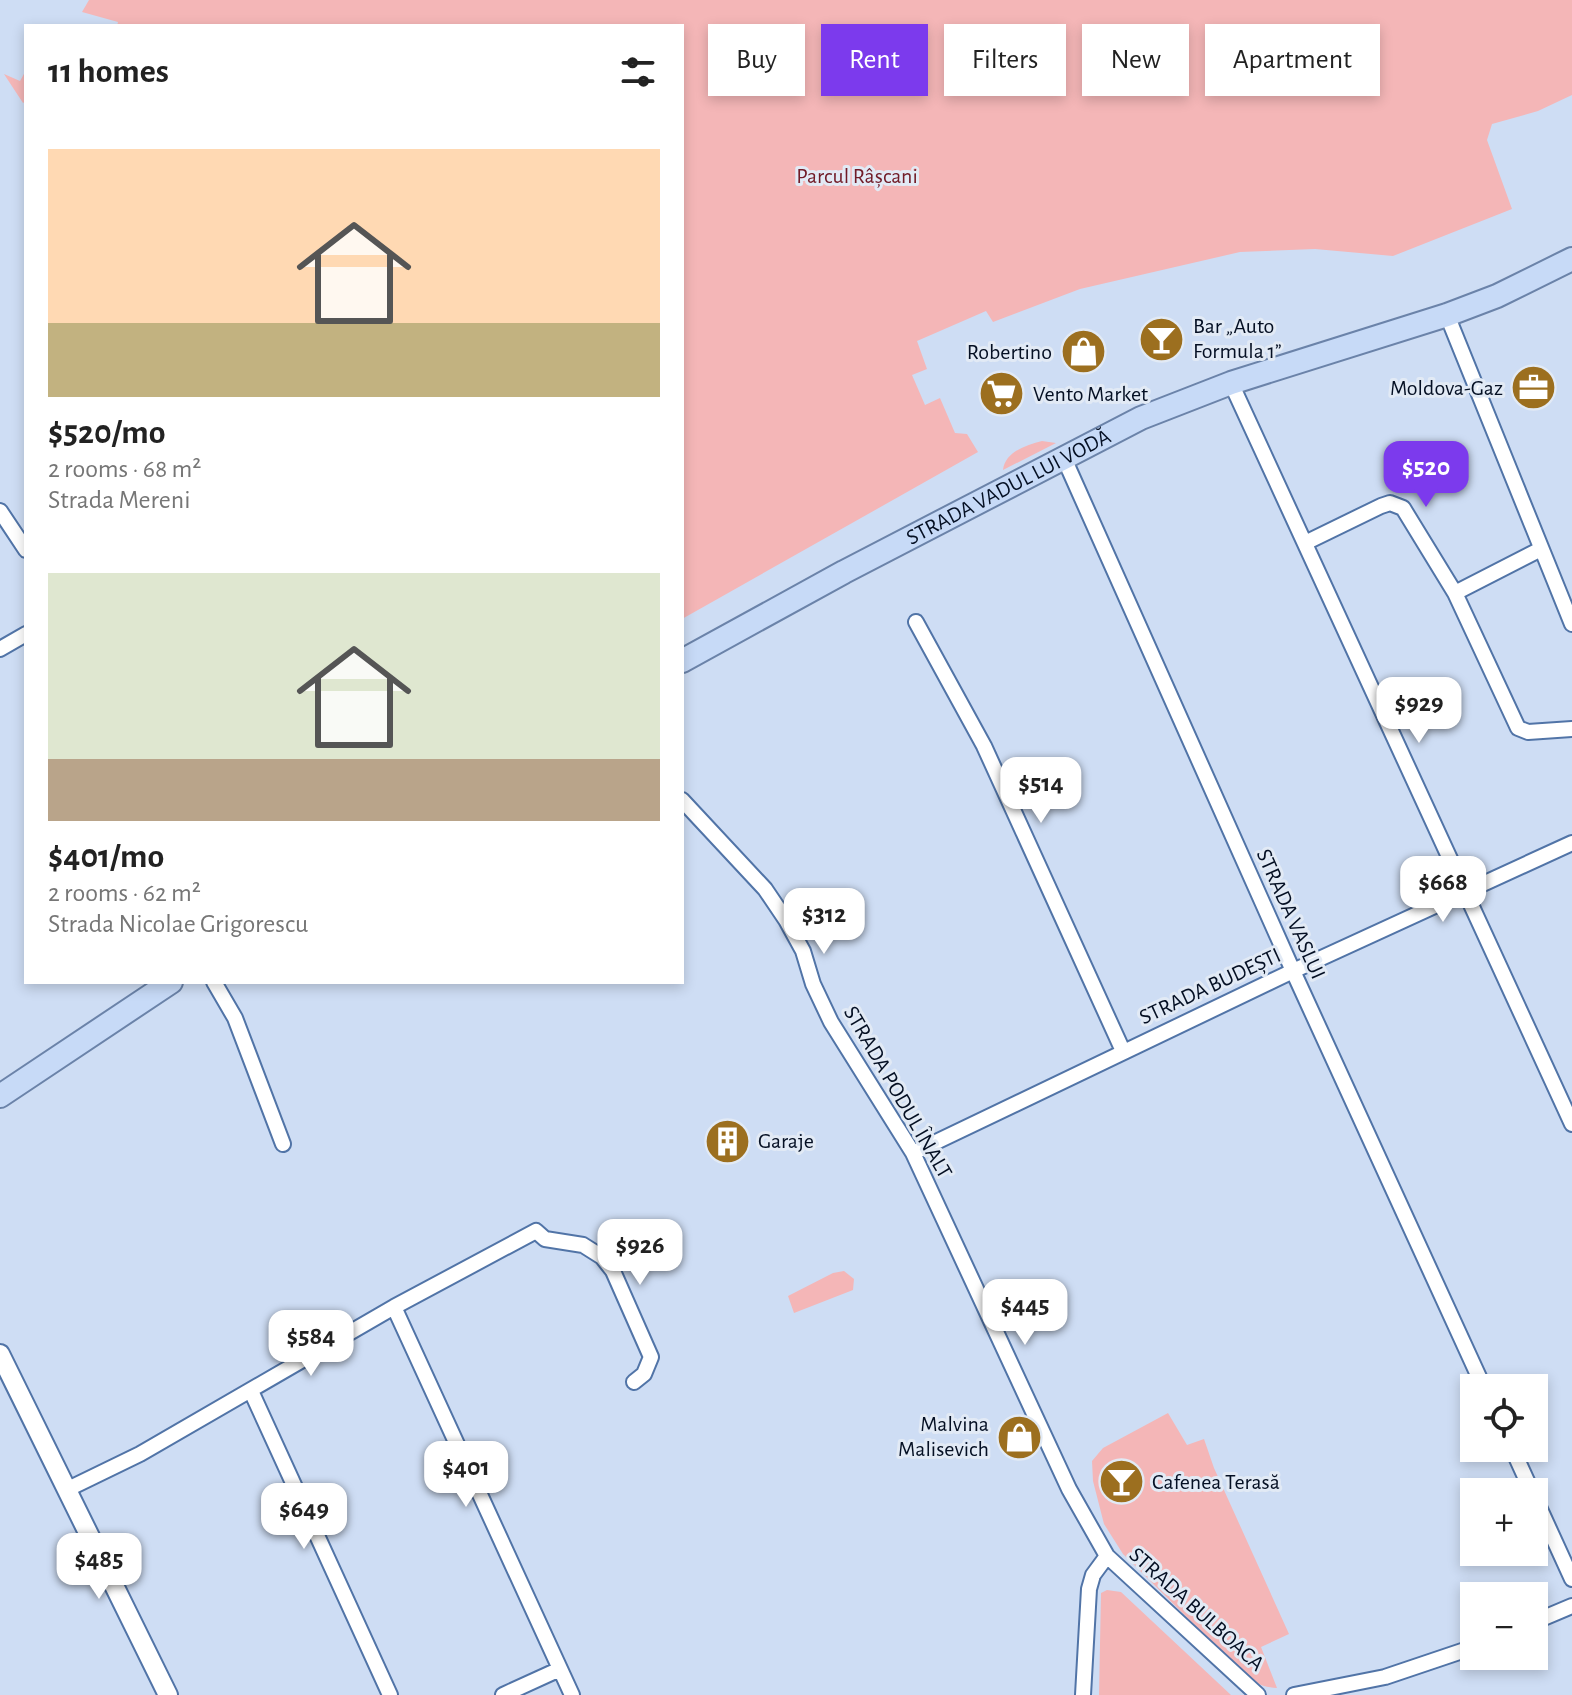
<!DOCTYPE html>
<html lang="en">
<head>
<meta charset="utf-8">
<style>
  :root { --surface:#fff; --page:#f6f6f6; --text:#222; --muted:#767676; --accent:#7c3aed }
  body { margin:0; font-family:"Alegreya Sans",sans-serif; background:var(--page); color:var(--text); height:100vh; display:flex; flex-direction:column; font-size:30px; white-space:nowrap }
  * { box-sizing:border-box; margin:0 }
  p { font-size:26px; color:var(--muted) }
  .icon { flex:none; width:44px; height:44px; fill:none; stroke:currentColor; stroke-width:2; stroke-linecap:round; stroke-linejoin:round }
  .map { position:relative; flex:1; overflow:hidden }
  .side { position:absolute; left:24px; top:24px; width:660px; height:960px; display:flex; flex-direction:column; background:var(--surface); border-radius:0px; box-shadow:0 4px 12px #0003 }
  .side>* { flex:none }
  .top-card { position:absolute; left:708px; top:24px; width:744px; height:72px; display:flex; gap:16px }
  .tools { position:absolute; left:1460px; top:1374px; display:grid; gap:16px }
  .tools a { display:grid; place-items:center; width:88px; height:88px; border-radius:0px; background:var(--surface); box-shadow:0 4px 12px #0003; font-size:40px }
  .price { position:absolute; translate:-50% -68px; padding:0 18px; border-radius:16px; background:#fff; color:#222; font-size:26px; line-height:52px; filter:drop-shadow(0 2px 4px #0008) }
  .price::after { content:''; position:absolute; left:50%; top:48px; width:24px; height:18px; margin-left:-12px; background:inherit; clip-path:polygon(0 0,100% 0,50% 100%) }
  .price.on { background:var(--accent); color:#fff }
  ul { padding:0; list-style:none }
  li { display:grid; align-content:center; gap:16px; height:424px; padding:0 24px }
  li span { display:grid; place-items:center; height:248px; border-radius:0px; color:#555 }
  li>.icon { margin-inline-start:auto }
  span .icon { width:144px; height:144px; fill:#fffc; stroke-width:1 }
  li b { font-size:34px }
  h2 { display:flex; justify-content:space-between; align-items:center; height:96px; padding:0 24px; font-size:34px }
  .chip { padding:0 28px; border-radius:0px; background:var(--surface); box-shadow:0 4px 12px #0003; font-size:28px; line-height:72px }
  .chip.on { background:var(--accent); color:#fff }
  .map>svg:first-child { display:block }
</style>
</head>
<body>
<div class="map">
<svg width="1572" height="1695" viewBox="0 0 1572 1695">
  <rect width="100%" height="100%" fill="#ceddf4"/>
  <path fill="#f4b6b7" d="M89 0H1572V95L1538 111 1492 124 1487 140 1512 209 1393 256 1315 249 1240 252 1080 289 993 322 986 311 917 341 927 369 912 375 925 405 940 398 955 433 967 434 978 452 682 619V26H117L118 22 82 12Z
    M25 72 26 101 23 103 4 74 20 81Z
    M1042 441 1056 443 1003 470C1005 452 1026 445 1042 441Z
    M844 1271 854 1279 853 1290 794 1313 788 1296 833 1273Z
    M1168 1413 1187 1445 1204 1439 1214 1468 1289 1634 1261 1647 1277 1688C1259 1687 1252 1681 1240 1670L1123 1554 1104 1524 1093 1481 1092 1461 1103 1448Z
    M1107 1590 1121 1592 1231 1695H1099L1101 1593Z"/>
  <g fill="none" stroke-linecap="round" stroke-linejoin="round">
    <defs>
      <path id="minor" d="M1447 315 1572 624
        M1231 383 1572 1124
        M1063 456 1293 971 1484 1388
        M0 511 26 550
        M1305 543 1381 506 1390 503 1403 508 1455 593 1541 549
        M1455 593 1518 728 1528 732 1572 729
        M916 622 984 746 1123 1051
        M0 649 26 634
        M682 800 765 889 786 920 803 951 813 984 831 1022 913 1153 1069 1489 1107 1556 1258 1695
        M214 982 235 1018 283 1144
        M913 1153 1293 971 1572 843
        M394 1307 572 1695
        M251 1391 390 1695
        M1512 1448 1532 1492
        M68 1489 140 1454 394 1307 536 1231 545 1239 583 1245 602 1257 613 1271 651 1357 644 1374 634 1382
        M1534 1496 1572 1579
        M1534 1622 1572 1606
        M503 1695 560 1669
        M1083 1695 1089 1589 1093 1575 1107 1556
        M1294 1695 1385 1677 1474 1647"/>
      <path id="tertiary" d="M0 1354 168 1695"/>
      <g id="primary">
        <path id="s1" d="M682 661 844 572 1141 418 1231 383 1447 315 1497 296 1572 259"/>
        <path d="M0 1096 171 982"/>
      </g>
    </defs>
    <use href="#minor" stroke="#5174a7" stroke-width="18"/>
    <use href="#tertiary" stroke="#5174a7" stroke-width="22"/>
    <use href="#primary" stroke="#6b83a9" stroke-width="26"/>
    <use href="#minor" stroke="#fff" stroke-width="14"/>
    <use href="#tertiary" stroke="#fff" stroke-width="18"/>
    <use href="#primary" stroke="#c7daf7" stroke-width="22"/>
  </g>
  <defs>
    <symbol id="bar-disc" viewBox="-11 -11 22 22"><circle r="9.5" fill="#9c6f1f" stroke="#e2eaf5"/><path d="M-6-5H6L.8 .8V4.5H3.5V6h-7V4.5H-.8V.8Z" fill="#fff"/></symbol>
    <symbol id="shop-disc" viewBox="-11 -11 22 22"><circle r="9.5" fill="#9c6f1f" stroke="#e2eaf5"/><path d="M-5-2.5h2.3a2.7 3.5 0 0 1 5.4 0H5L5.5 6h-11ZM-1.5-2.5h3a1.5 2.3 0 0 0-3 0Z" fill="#fff"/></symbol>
    <symbol id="office-disc" viewBox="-11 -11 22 22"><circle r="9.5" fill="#9c6f1f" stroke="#e2eaf5"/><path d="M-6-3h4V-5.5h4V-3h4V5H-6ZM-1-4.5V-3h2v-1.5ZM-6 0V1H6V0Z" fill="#fff"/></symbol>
    <symbol id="supermarket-disc" viewBox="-11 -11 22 22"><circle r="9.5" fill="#9c6f1f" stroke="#e2eaf5"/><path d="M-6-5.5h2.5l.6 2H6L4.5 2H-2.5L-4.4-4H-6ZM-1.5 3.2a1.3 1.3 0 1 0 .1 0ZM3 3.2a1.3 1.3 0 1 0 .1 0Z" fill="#fff"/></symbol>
    <symbol id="building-disc" viewBox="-11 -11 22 22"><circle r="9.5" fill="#9c6f1f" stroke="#e2eaf5"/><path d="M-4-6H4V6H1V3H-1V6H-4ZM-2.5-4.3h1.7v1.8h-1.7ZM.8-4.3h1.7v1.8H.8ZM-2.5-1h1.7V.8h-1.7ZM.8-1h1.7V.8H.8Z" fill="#fff"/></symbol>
  </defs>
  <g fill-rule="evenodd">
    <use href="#bar-disc" x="1136" y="314" width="51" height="51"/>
    <use href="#shop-disc" x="1058" y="326" width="51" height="51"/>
    <use href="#office-disc" x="1508" y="362" width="51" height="51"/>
    <use href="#supermarket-disc" x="976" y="368" width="51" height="51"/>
    <use href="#building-disc" x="702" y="1116" width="51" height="51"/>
    <use href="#shop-disc" x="994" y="1412" width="51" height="51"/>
    <use href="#bar-disc" x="1096" y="1456" width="51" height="51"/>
  </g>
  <g text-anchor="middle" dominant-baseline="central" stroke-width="6" stroke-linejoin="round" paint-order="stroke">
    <g font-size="22" fill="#711b27" stroke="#e2eaf5">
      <text x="857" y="176">Parcul Râșcani</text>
    </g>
    <g font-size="22" fill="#040f23" stroke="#e2eaf5" text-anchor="start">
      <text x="1193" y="326">Bar „Auto<tspan x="1193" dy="25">Formula 1”</tspan></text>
      <text x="1052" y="352" text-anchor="end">Robertino</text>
      <text x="1503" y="388" text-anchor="end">Moldova-Gaz</text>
      <text x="1033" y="394">Vento Market</text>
      <text x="758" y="1141">Garaje</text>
      <text x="989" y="1424" text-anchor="end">Malvina<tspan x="989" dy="25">Malisevich</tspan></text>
      <text x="1152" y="1482">Cafenea Terasă</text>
    </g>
    <g font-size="22" fill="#040f23" stroke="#e2eaf5">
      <text stroke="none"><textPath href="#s1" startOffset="370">STRADA VADUL LUI VODĂ</textPath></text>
      <text transform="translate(1291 914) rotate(66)">STRADA VASLUI</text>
      <text transform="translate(1210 986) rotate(-25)">STRADA BUDEȘTI</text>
      <text transform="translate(898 1092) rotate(60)">STRADA PODUL ÎNALT</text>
      <text transform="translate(1197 1609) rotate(42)">STRADA BULBOACA</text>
    </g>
  </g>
</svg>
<div class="tools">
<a><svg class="icon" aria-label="locate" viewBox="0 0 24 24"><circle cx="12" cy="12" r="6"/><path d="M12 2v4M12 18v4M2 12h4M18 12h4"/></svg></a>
<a>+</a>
<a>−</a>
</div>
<b class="price on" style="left:1426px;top:509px">$520</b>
<b class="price" style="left:1419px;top:745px">$929</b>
<b class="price" style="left:1041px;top:825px">$514</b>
<b class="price" style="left:1443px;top:924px">$668</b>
<b class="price" style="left:824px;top:956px">$312</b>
<b class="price" style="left:640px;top:1287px">$926</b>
<b class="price" style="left:1025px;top:1347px">$445</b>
<b class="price" style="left:311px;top:1378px">$584</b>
<b class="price" style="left:466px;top:1509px">$401</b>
<b class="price" style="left:304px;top:1551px">$649</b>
<b class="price" style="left:99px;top:1601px">$485</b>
<div class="top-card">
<a class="chip">Buy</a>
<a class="chip on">Rent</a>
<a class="chip">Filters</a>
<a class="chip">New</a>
<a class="chip">Apartment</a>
</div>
<section class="side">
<h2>11 homes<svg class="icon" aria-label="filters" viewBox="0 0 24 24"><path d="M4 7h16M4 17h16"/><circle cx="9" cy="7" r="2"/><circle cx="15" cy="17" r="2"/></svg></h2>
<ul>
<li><span style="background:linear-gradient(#ffd9b3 70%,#c2b280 0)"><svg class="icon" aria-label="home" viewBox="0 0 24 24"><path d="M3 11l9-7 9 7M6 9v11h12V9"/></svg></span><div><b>$520/mo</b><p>2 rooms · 68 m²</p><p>Strada Mereni</p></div></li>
<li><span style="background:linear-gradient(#dfe7d0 75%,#b9a48a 0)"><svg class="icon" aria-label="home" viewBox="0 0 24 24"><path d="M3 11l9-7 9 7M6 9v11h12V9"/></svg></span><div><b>$401/mo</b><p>2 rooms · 62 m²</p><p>Strada Nicolae Grigorescu</p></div></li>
</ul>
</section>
</div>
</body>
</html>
